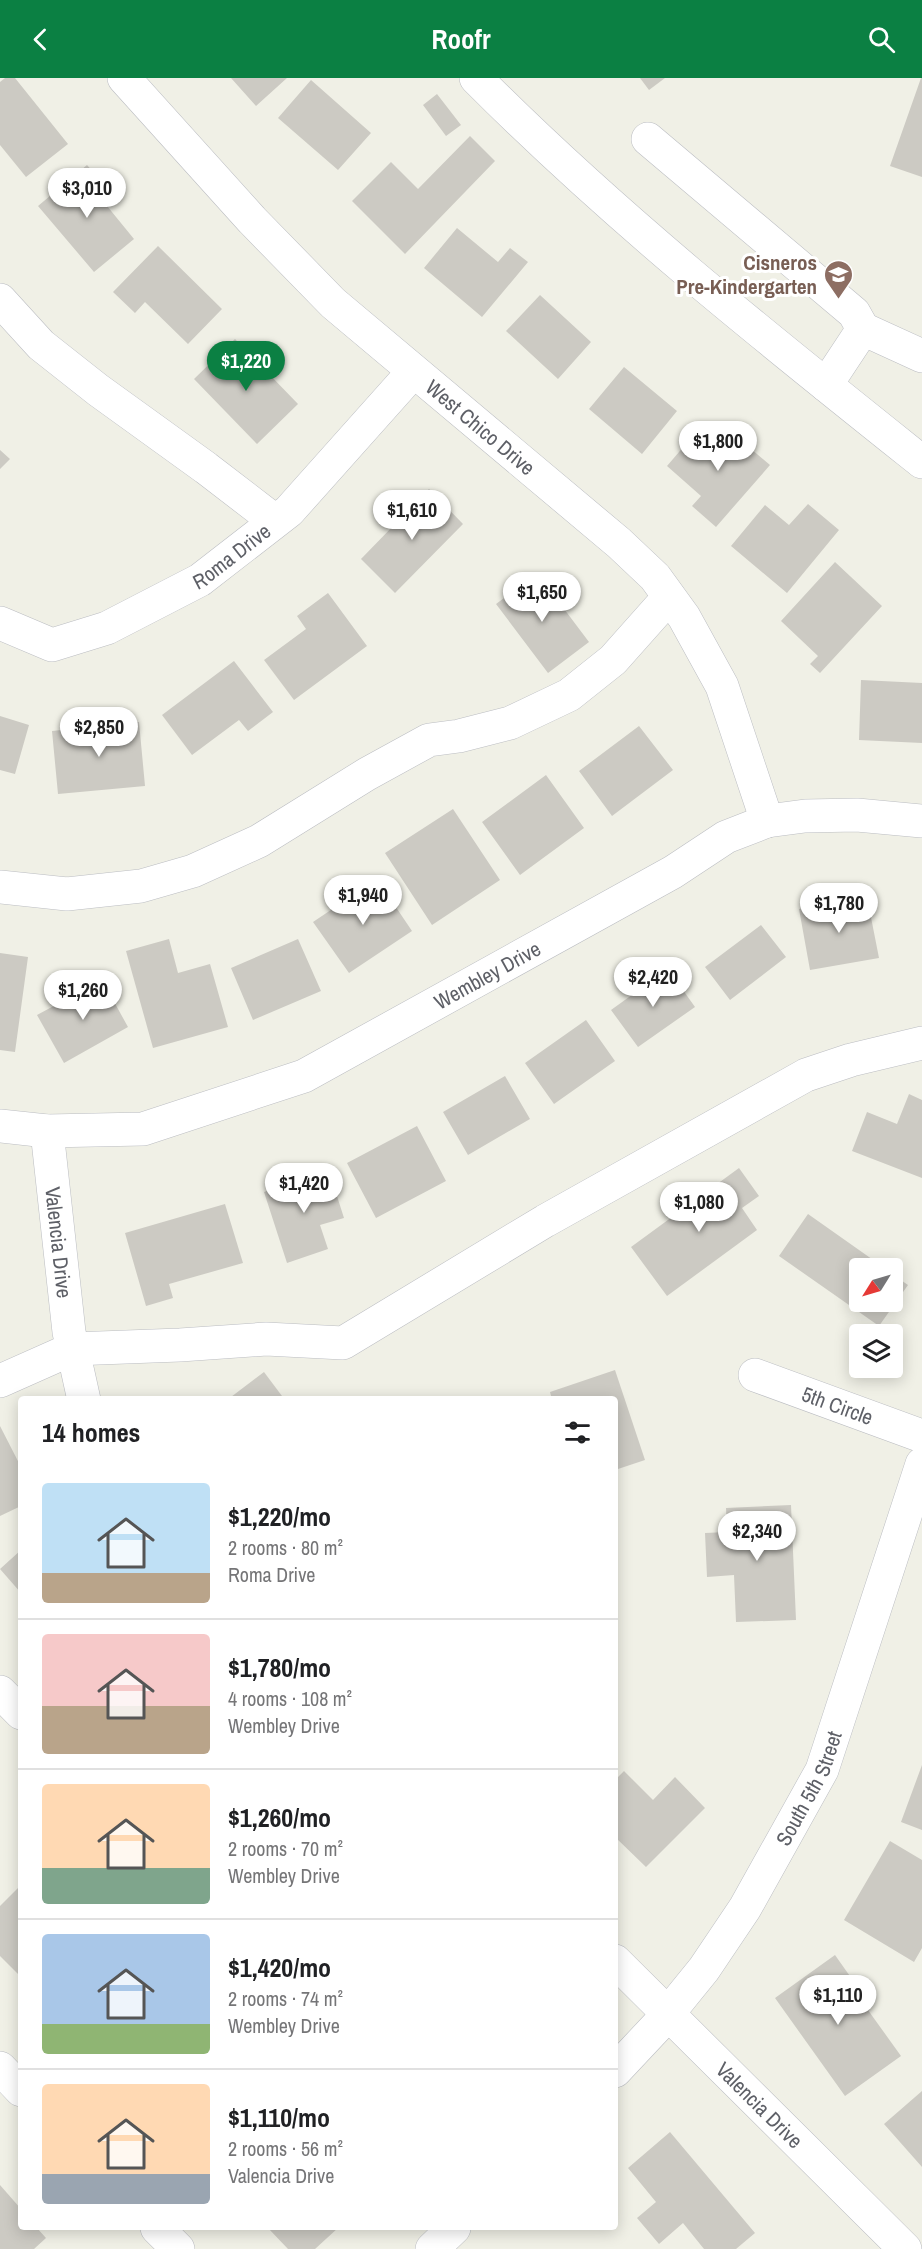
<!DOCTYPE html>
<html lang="en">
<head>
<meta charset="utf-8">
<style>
  :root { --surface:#fff; --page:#f2f2f2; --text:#202124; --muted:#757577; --line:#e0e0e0; --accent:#0b8043 }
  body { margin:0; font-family:"Archivo Narrow",sans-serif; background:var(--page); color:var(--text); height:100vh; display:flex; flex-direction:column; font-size:22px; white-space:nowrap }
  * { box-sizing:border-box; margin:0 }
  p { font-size:20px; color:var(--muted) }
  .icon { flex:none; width:33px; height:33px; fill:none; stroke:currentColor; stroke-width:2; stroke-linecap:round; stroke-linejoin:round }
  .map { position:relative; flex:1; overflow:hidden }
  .drawer { position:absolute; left:18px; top:1318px; width:600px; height:834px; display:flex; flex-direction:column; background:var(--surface); border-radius:6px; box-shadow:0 3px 15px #0003 }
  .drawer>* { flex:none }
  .needle { width:39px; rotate:233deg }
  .controls { position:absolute; left:849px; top:1180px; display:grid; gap:12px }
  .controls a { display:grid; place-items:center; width:54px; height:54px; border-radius:6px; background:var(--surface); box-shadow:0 3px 15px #0003; font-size:30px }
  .price { position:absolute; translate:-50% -51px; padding:0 14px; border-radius:21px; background:#fff; color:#222; font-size:20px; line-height:39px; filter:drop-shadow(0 2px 3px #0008) }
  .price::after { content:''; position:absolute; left:50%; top:36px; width:18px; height:14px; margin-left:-9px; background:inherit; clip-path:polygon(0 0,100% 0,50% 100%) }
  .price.selected { background:var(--accent); color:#fff }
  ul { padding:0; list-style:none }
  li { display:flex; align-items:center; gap:18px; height:150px; padding:0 24px }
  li+li { border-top:2px solid var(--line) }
  li span { display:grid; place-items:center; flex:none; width:168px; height:120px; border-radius:6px; color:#555 }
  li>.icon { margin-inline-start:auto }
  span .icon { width:72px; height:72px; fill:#fffc; stroke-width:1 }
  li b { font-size:26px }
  h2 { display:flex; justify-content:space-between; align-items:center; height:72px; padding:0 24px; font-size:26px }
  header { display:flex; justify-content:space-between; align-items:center; height:78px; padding:0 24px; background:var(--accent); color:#fff; font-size:27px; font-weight:800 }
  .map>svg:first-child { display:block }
</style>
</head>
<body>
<header><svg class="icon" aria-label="back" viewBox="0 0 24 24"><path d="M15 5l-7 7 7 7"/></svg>Roofr<svg class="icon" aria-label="search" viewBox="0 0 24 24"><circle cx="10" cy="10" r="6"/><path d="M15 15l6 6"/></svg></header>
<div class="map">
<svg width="922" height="2171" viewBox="0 0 922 2171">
  <rect width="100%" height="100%" fill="#f0f0e6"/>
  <path fill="#cccac3" d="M5 0H15L68 66 26 99 0 67V4Z
    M231 0H287L256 28Z
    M640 0H665L649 12Z
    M921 0H922V99L890 88Z
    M311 2 371 55 338 92 278 40Z
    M437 16 461 47 446 58 423 27Z
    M470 58 495 83 405 176 352 123 391 84 418 111Z
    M87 87 112 115 103 123 134 161 94 194 38 128Z
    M457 150 498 184 510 170 528 184 482 239 424 190Z
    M158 168 222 231 188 266 145 224 135 235 113 214Z
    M540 217 591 264 558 301 506 253Z
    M235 261 298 326 257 366 194 301Z
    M624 289 677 333 642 376 589 331Z
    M703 346 723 363 731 354 770 387 716 449 692 428 701 418 667 388Z
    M0 372 10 381 0 391Z
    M429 411 463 446 395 515 361 481Z
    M808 426 839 452 787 515 731 468 765 427 789 447Z
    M835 484 882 528 820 595 810 586 818 578 781 543Z
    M537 495 589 564 548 595 496 526Z
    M328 515 367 568 294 622 264 582 306 551 297 538Z
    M234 583 273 634 248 653 239 642 192 677 162 637Z
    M861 602 922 605V665L859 662Z
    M0 638 29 647 15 696 0 692Z
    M139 644 145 708 58 716 52 653Z
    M639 648 673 692 612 738 579 693Z
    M546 697 584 750 520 797 482 744Z
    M453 731 500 802 432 847 385 775Z
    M377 801 412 853 349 895 313 844Z
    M867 819 879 880 810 892 799 831Z
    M761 847 786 879 730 922 705 889Z
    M169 861 178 895 210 886 228 949 153 970 126 873Z
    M298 861 321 913 253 942 231 890Z
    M0 875 28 879 15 974 0 972Z
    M668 891 695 929 638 969 611 932Z
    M102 902 128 949 64 985 37 937Z
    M586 942 615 983 554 1026 525 985Z
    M505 998 530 1041 468 1077 443 1034Z
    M909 1016 922 1022V1100L852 1073 867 1034 897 1046Z
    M417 1048 446 1103 376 1140 347 1085Z
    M739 1090 759 1118 742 1130 757 1152 667 1218 631 1169Z
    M329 1093 344 1140 320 1147 328 1171 287 1185 264 1114Z
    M225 1126 243 1185 169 1206 173 1220 146 1228 125 1155Z
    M808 1136 886 1191H860V1224H892V1196L908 1207 879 1248 779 1178Z
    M615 1292 645 1382 615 1392V1322H552L550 1314Z
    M264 1294 285 1322H227Z
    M0 1348 21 1389V1428L0 1438Z
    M791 1427 796 1542 736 1544 734 1497 707 1499 705 1455 727 1454 726 1430Z
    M21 1472V1515L0 1491Z
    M922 1687V1752L901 1744Z
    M624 1693 653 1722 675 1699 705 1730 646 1789 615 1759V1702Z
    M890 1763 922 1782V1870L914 1884 844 1842Z
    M21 1807V1899L0 1878V1828Z
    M835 1877 859 1911 855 1914 901 1978 845 2018 775 1920Z
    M922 2013V2089L884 2046Z
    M670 2054 755 2155 736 2171H704L683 2145 659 2166 637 2140 656 2124 628 2090Z
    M0 2107 21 2131V2150H37L46 2160 34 2171H0Z
    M268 2150H338L315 2171H288Z"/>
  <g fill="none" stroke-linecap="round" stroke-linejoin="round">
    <defs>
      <g id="minor">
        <path id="s1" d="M124 0 252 142 333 225 619 465 655 499 684 539 722 608 767 743"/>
        <path d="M476 0C614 139 769 262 922 384"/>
        <path d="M648 61 854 235 863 251 826 307"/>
        <path d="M0 222 41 267 98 312 206 390 275 443"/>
        <path d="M863 251 922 278"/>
        <path id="s2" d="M0 545 52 567 107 550 200 502 289 433 413 294"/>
        <path d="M0 809 67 816 141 808 193 793 259 763 367 696 429 662 459 658 510 645 569 617 613 582 669 519"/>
        <path id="s3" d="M0 1048 47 1053 143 1051 304 998 673 794 726 759 767 743 805 738 857 737 922 743"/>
        <path id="s4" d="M47 1053 69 1254 84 1322"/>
        <path id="s5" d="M755 1297 922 1358"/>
        <path d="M0 1303 72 1271 180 1267 266 1261 343 1265 545 1143 806 997 851 982 922 965"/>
        <path d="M0 1614 21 1635"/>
        <path id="s6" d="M615 1883 905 2171"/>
        <path d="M0 1990 21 2012"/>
        <path id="s7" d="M615 1993 661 1944 704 1891 745 1830 822 1692 922 1386"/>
        <path d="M157 2150 178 2171"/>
        <path d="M432 2171 454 2150"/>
      </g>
    </defs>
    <use href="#minor" stroke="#bbbdc2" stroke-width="34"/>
    <use href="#minor" stroke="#fff" stroke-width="33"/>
  </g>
  <defs>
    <symbol id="school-pin" viewBox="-11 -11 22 30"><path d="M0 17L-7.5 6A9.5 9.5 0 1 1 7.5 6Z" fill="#8d6e63" stroke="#fff"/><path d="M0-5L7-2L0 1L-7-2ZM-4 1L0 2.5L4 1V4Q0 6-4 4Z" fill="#fff"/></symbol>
  </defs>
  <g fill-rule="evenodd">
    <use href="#school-pin" x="822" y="180" width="33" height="45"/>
  </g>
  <g text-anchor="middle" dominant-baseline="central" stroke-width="6" stroke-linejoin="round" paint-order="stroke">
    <g font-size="21" font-weight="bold" fill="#785e54" stroke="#fff" text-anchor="end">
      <text x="817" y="184">Cisneros<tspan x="817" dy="24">Pre-Kindergarten</tspan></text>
    </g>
    <g font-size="21" fill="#5e6067" stroke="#fff">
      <text stroke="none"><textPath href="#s1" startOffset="500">West Chico Drive</textPath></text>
      <text stroke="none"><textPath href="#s2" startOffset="258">Roma Drive</textPath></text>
      <text stroke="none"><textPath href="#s3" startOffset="522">Wembley Drive</textPath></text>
      <text stroke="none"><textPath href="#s4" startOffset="112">Valencia Drive</textPath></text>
      <text stroke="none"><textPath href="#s5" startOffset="88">5th Circle</textPath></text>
      <text stroke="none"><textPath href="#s7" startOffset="345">South 5th Street</textPath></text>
      <text stroke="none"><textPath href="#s6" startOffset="204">Valencia Drive</textPath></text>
    </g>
  </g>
</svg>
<div class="controls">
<a><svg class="needle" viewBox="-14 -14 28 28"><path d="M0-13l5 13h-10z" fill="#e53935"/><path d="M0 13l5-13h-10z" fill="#757577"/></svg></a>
<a><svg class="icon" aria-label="layers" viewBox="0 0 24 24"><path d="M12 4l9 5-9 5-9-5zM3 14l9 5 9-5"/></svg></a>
</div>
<b class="price" style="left:87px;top:141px">$3,010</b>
<b class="price selected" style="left:246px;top:314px">$1,220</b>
<b class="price" style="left:718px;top:394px">$1,800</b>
<b class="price" style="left:412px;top:463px">$1,610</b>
<b class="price" style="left:542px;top:545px">$1,650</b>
<b class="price" style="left:99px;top:680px">$2,850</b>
<b class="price" style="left:363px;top:848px">$1,940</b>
<b class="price" style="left:839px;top:856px">$1,780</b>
<b class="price" style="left:653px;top:930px">$2,420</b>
<b class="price" style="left:83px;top:943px">$1,260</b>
<b class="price" style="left:304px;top:1136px">$1,420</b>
<b class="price" style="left:699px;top:1155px">$1,080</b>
<b class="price" style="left:757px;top:1484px">$2,340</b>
<b class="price" style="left:838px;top:1948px">$1,110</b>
<section class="drawer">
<h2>14 homes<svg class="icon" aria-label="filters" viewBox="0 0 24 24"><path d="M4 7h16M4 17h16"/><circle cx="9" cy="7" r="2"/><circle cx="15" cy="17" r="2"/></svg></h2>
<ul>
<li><span style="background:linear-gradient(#bfe0f5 75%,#b9a48a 0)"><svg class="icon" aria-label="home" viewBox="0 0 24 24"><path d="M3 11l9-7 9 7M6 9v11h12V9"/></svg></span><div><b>$1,220/mo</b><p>2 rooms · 80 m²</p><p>Roma Drive</p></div></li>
<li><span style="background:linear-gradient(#f6c9c9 60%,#b9a48a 0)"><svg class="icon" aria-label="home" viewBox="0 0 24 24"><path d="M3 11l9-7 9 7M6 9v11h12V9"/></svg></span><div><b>$1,780/mo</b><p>4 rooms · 108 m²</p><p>Wembley Drive</p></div></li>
<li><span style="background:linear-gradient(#ffd9b3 70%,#7fa58c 0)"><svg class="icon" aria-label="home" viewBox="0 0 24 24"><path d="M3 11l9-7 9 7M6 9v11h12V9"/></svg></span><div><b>$1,260/mo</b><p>2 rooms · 70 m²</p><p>Wembley Drive</p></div></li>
<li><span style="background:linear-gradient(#a9c7e8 75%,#8fb573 0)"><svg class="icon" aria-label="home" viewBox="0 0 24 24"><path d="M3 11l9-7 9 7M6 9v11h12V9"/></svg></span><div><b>$1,420/mo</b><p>2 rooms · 74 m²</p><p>Wembley Drive</p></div></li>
<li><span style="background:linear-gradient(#ffd9b3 75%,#9aa5b1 0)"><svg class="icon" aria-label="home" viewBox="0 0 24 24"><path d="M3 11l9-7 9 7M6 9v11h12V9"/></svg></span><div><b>$1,110/mo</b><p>2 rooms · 56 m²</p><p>Valencia Drive</p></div></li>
</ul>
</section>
</div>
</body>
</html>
